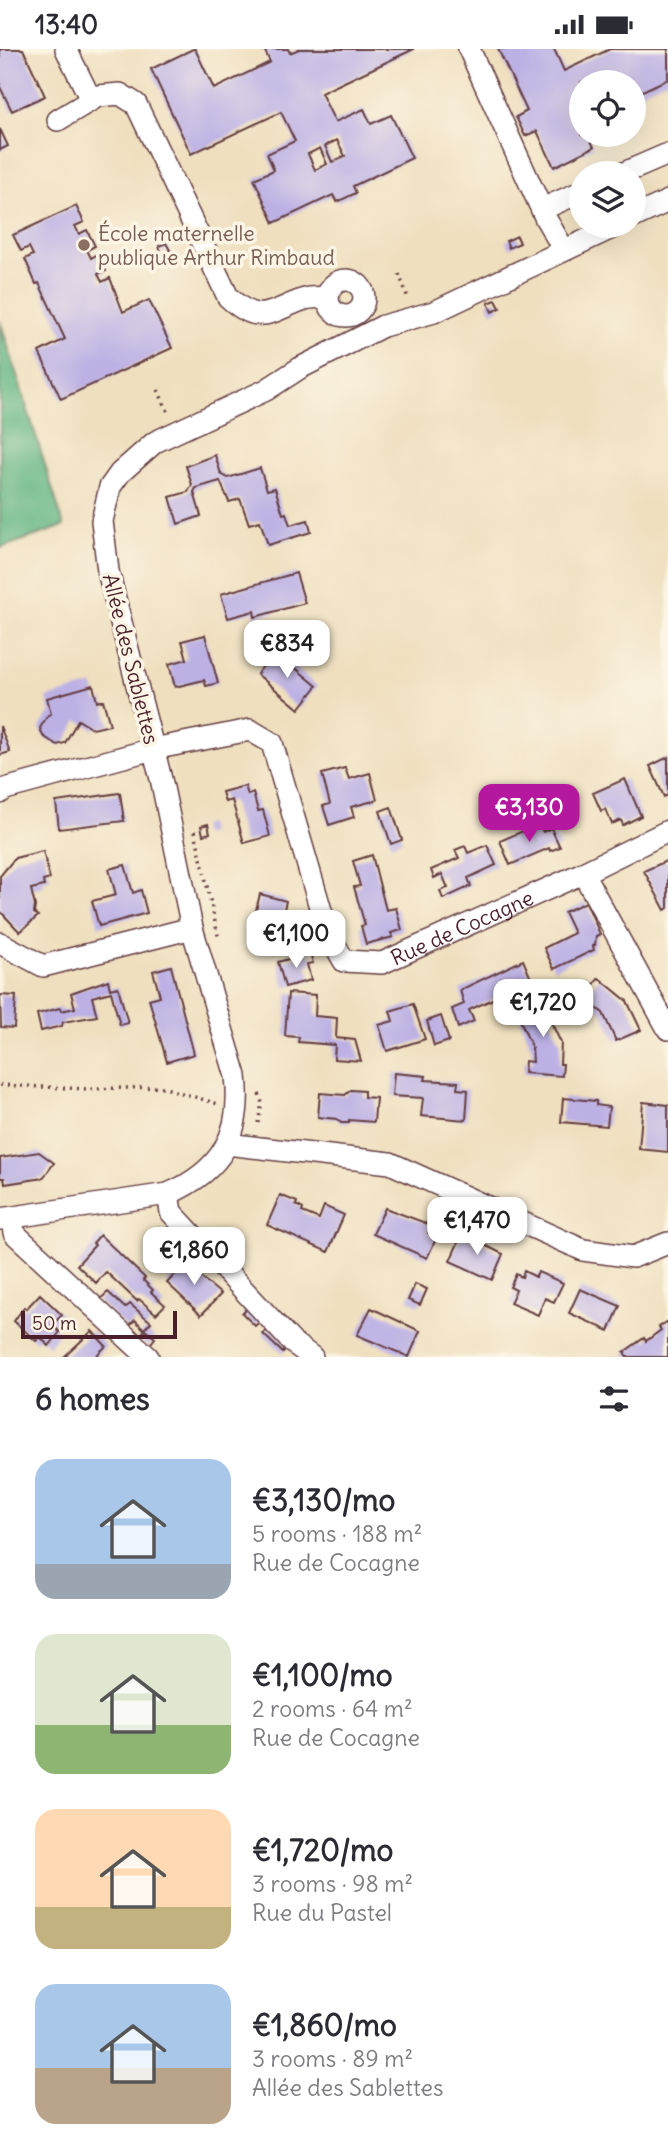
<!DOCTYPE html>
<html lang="en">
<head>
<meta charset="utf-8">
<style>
  :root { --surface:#fff; --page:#f7f7f7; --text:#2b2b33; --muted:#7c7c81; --accent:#b5179e }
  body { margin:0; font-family:Delius,sans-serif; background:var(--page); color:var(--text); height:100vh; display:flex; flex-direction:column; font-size:26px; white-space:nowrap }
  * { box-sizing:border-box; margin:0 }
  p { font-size:23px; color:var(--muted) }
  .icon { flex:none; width:38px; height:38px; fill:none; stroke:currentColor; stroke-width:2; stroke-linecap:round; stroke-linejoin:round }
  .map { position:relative; height:1308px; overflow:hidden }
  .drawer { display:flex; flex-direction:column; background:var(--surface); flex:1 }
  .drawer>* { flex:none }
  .fabs { position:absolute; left:569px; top:21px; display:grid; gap:14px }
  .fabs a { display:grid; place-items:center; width:77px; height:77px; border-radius:50%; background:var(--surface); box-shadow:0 7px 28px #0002; font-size:35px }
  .scale { position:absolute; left:21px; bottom:18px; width:156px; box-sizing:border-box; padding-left:7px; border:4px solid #4a1f2b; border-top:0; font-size:19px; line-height:24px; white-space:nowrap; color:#4a1f2b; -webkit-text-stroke:5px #fcf5e5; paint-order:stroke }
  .price { position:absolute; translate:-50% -60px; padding:0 16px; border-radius:14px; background:#fff; color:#222; font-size:23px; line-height:46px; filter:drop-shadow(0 2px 4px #0008) }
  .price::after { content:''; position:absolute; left:50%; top:42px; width:21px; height:16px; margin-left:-10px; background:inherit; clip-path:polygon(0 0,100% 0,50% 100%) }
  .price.selected { background:var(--accent); color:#fff }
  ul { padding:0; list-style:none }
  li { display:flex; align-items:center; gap:21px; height:175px; padding:0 35px }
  li span { display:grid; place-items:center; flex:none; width:196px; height:140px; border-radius:21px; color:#555 }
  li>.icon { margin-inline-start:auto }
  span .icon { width:84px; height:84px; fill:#fffc; stroke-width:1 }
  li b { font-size:30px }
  h2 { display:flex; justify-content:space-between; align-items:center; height:84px; padding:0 35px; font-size:30px }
  .status { display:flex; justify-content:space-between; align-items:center; height:49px; padding:0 35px; background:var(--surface); direction:ltr }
  .status svg { height:19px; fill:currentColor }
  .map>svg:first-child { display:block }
</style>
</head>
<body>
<div class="status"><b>13:40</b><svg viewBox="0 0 49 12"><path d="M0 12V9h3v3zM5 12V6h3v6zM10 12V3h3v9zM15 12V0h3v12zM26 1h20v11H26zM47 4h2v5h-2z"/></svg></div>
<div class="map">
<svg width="668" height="1308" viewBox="0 0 668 1308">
  <rect width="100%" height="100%" fill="#fcf5e5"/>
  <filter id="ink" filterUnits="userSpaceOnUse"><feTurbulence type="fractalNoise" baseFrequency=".0143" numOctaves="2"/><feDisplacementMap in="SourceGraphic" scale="14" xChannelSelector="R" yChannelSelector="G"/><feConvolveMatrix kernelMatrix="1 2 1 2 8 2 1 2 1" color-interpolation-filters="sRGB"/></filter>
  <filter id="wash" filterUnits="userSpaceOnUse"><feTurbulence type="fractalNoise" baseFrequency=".00686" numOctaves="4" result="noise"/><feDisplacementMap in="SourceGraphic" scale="28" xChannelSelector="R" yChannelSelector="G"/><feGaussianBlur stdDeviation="1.57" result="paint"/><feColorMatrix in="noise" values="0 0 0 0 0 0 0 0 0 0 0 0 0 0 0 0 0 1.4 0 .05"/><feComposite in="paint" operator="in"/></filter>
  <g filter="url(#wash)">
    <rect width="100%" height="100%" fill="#efdfbe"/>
    <path fill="#63b683" stroke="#566a57" stroke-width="2" d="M0 272 64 477 0 499Z"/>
    <g id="blocks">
      <path fill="#bcb0e4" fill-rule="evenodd" d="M0 0H23L45 47 12 62 0 38Z
        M193 0H195L214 40 270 13 264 0H288L290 4 299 0H414L321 44 335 73 364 60 371 75 391 66 412 109 353 137 356 144 337 153 333 146 274 174 254 130 274 121 267 105 295 92 281 63 191 105 151 20ZM337 91 345 107 332 113 325 97ZM320 99 327 115 315 121 308 105Z
        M498 0H554L564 22 610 0H668V30L634 46V33H581V86H588L594 98 554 118 537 82 525 87 516 68 527 62Z
        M0 80 8 97 0 101Z
        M76 157 84 173 75 177 79 185 87 181 95 197 87 201 91 209 98 205 106 222 98 225 102 233 110 229 123 263 149 251 172 299 61 350 39 303 65 290 39 234 36 235 25 210 33 206 29 198 21 202 13 186Z
        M517 187 520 194 509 199 506 192Z
        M166 194 170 201 162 205 159 197Z
        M496 251 500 259 492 263 488 254Z
        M215 406 221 425 228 429 260 419 267 441 275 439 283 465 286 464 290 476 308 471 311 483 268 496 260 472 249 475 240 450 229 453 220 432 196 439 194 443 201 467 178 475 170 448 188 443 192 436 186 417Z
        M296 524 305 554 255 568 254 562 228 569 221 545Z
        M205 586 218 634 206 637 204 631 175 638 169 615 187 610 182 592Z
        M275 602 317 637 299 660 257 625Z
        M93 636 97 653 103 651 110 676 93 680 78 671 65 694 57 696 43 687 40 679 48 666 51 665 47 649Z
        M0 677 10 703 0 706Z
        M668 708V746L664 748 650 717Z
        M345 719 349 730 370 724 377 751 351 758 354 768 329 776 323 757 330 755 322 725Z
        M625 730 641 767 623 776 621 771 612 775 605 760 601 762 593 744Z
        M245 737 248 746 253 744 258 762 263 761 270 787 244 794 232 751 225 753 222 743Z
        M120 744 124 772 59 780 56 753Z
        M391 758 402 791 391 795 380 762Z
        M208 775 210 784 203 786 201 777Z
        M539 775 543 783 551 779 560 798 550 802 549 799 510 816 500 792Z
        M487 796 496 816 468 829 471 837 443 850 440 842 448 839 442 825 434 829 431 821 459 809 455 801 465 797 468 804Z
        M43 802 50 830 43 832 44 837 31 840 35 857 34 864 38 867 20 883 0 862V827L15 809Z
        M372 806 386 861 396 859 402 881 391 884 393 888 366 895 361 877 365 876 354 838 360 837 353 812Z
        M668 811V859L665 861 644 822Z
        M125 816 133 844 141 841 147 864 99 877 92 852 116 846 109 820Z
        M260 845 286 852 280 877 286 897 260 905 252 877Z
        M586 853 600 885 596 887 595 896 593 897 594 901 554 920 544 899 574 884 564 863Z
        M310 904 313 914 307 915 311 931 285 938 278 913Z
        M523 911 532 932 469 961 474 972 458 979 452 960 464 955 460 941Z
        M171 917 194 1005 167 1013 149 950 160 947 153 922Z
        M599 929 627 952 641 981 616 992 603 964 595 958 590 965 578 956Z
        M108 931 110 940 118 938 128 974 120 976 111 943 92 948 97 967 63 973 62 977 41 982 37 965 60 959 61 962 75 959 71 944Z
        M548 937 557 955 545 960 561 994 560 1015H563L562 1027 524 1024 525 1012 533 1013 532 999 520 971 542 962 534 944Z
        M288 944 316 946 315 967 337 969 336 989 355 991 361 1012 334 1010 335 996 298 993 299 988 285 987Z
        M0 946 16 947 14 979 1 978Z
        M413 955 425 990 387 1002 379 976 393 972 390 962Z
        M441 967 449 992 434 997 427 972Z
        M394 1024 426 1027 425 1031 458 1033 457 1040 468 1041 466 1071 421 1067 423 1049 392 1047Z
        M351 1041 364 1042V1048L376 1049 374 1073 349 1071V1074H341L337 1070 318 1068 320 1044 345 1046Z
        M563 1049 596 1052V1056L609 1058 607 1077 561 1073Z
        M643 1053 668 1056V1103L639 1100Z
        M39 1103 54 1114 43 1129 5 1135 4 1129H0V1109Z
        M280 1146 297 1153 296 1156 303 1160 302 1163 319 1170 324 1157 344 1166 328 1203 267 1176Z
        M385 1159 431 1176 428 1184 437 1188 427 1209 373 1185Z
        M462 1185 503 1205 492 1231 450 1212Z
        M100 1186 145 1229 143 1231 153 1241 151 1243 165 1256 156 1265 139 1250 137 1252 106 1223 96 1234 77 1216 95 1196 93 1194Z
        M196 1209 205 1218 198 1226 221 1245 201 1266 167 1234 179 1221 182 1223Z
        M524 1222 536 1228 538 1223 563 1234 554 1253 545 1249 538 1266 510 1254 516 1241 510 1238 516 1225 522 1228Z
        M415 1235 427 1240 420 1256 408 1251Z
        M580 1240 620 1257 609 1282 569 1264Z
        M108 1243 125 1259 130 1255 151 1273 144 1280 135 1271 127 1279 98 1252Z
        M40 1245 62 1266 52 1276 60 1283 49 1297 40 1288 36 1292 14 1272 24 1258 26 1260Z
        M248 1258 262 1271 255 1277 242 1264Z
        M371 1259 420 1282 409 1308 357 1286Z
        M668 1272V1308H627L624 1303 644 1289 646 1292 661 1281 659 1278Z
        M269 1278 289 1297 283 1304 263 1285Z
        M145 1281 155 1289 148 1298 138 1289Z
        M92 1282 106 1297 95 1308H64Z"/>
    </g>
  </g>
  <g filter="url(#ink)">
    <use href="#blocks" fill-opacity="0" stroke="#633c41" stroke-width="2"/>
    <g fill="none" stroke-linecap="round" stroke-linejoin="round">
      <defs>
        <g id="minor">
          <path d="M66 0 91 51"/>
          <path d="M469 0 546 170 564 201"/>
          <path d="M58 71 98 47 120 45 136 55 228 248C261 279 271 261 305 250 312 248 320 249 328 248"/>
          <path d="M624 124 668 105"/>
          <path d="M542 160 581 143"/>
          <path d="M634 168 668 152"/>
          <circle cx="346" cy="249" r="18"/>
          <path id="s1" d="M0 744 5 740 153 700 250 681 272 694 327 882 344 912 382 914 583 824 668 782"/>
          <path d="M583 824 668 980"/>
          <path d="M0 894 43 917 192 879"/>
          <path d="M227 1095 390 1114 583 1201 633 1208 668 1194"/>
          <path d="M168 1145 171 1163 292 1293 312 1308"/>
          <path d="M12 1169 14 1184 148 1308"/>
          <path d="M0 1170 168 1145C221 1122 243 1086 236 1027L192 879 162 734 108 522 102 472 110 438 120 424 155 393 266 341 300 319 383 277 434 263 616 177"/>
        </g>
      </defs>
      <use href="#minor" stroke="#633c41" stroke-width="24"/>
      <path stroke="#633c41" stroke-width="3.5" stroke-dasharray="2 5" stroke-linecap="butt" d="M399 225 408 249
        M158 341 169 365
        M195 782 219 891
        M0 1036 88 1040 162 1038 218 1055
        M258 1074 262 1054 259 1044"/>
      <use href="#minor" stroke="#fff" stroke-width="21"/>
    </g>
  </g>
  <circle fill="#8d6e63" stroke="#fcf5e5" stroke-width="2.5" cx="84" cy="196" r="7"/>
  <g text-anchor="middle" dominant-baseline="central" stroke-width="7" stroke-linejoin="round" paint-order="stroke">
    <g font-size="21" fill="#785e54" stroke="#fcf5e5" text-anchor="start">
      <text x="98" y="184">École maternelle<tspan x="98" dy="24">publique Arthur Rimbaud</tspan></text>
    </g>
    <g font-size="21" fill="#4a1f2b" stroke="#fcf5e5">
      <text transform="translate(131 610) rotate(76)">Allée des Sablettes</text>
      <text stroke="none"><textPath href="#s1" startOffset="640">Rue de Cocagne</textPath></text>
    </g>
  </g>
</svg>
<div class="fabs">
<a><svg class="icon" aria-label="locate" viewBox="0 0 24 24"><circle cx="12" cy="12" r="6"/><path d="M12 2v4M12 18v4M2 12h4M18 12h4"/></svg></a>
<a><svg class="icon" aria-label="layers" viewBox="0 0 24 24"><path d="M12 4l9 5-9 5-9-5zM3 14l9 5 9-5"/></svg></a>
</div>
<div class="scale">50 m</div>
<b class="price" style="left:287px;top:631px">€834</b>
<b class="price selected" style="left:529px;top:795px">€3,130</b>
<b class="price" style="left:296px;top:921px">€1,100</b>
<b class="price" style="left:543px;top:990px">€1,720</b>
<b class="price" style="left:477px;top:1208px">€1,470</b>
<b class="price" style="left:194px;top:1238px">€1,860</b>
</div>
<section class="drawer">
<h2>6 homes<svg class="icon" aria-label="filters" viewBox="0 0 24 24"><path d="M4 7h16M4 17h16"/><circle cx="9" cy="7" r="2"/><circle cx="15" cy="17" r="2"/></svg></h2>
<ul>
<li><span style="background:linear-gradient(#a9c7e8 75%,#9aa5b1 0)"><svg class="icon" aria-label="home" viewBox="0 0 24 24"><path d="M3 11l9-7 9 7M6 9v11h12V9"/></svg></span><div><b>€3,130/mo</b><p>5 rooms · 188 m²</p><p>Rue de Cocagne</p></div></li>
<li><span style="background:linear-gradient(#dfe7d0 65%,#8fb573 0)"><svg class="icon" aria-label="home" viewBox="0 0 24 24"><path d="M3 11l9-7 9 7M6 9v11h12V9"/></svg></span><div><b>€1,100/mo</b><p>2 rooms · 64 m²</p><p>Rue de Cocagne</p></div></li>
<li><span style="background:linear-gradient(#ffd9b3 70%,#c2b280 0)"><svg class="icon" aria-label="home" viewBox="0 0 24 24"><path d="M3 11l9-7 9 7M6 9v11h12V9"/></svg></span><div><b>€1,720/mo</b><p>3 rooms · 98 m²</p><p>Rue du Pastel</p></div></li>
<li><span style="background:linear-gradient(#a9c7e8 60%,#b9a48a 0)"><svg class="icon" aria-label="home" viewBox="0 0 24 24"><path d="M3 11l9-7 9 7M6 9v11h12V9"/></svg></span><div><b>€1,860/mo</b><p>3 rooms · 89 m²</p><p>Allée des Sablettes</p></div></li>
</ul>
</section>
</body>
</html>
